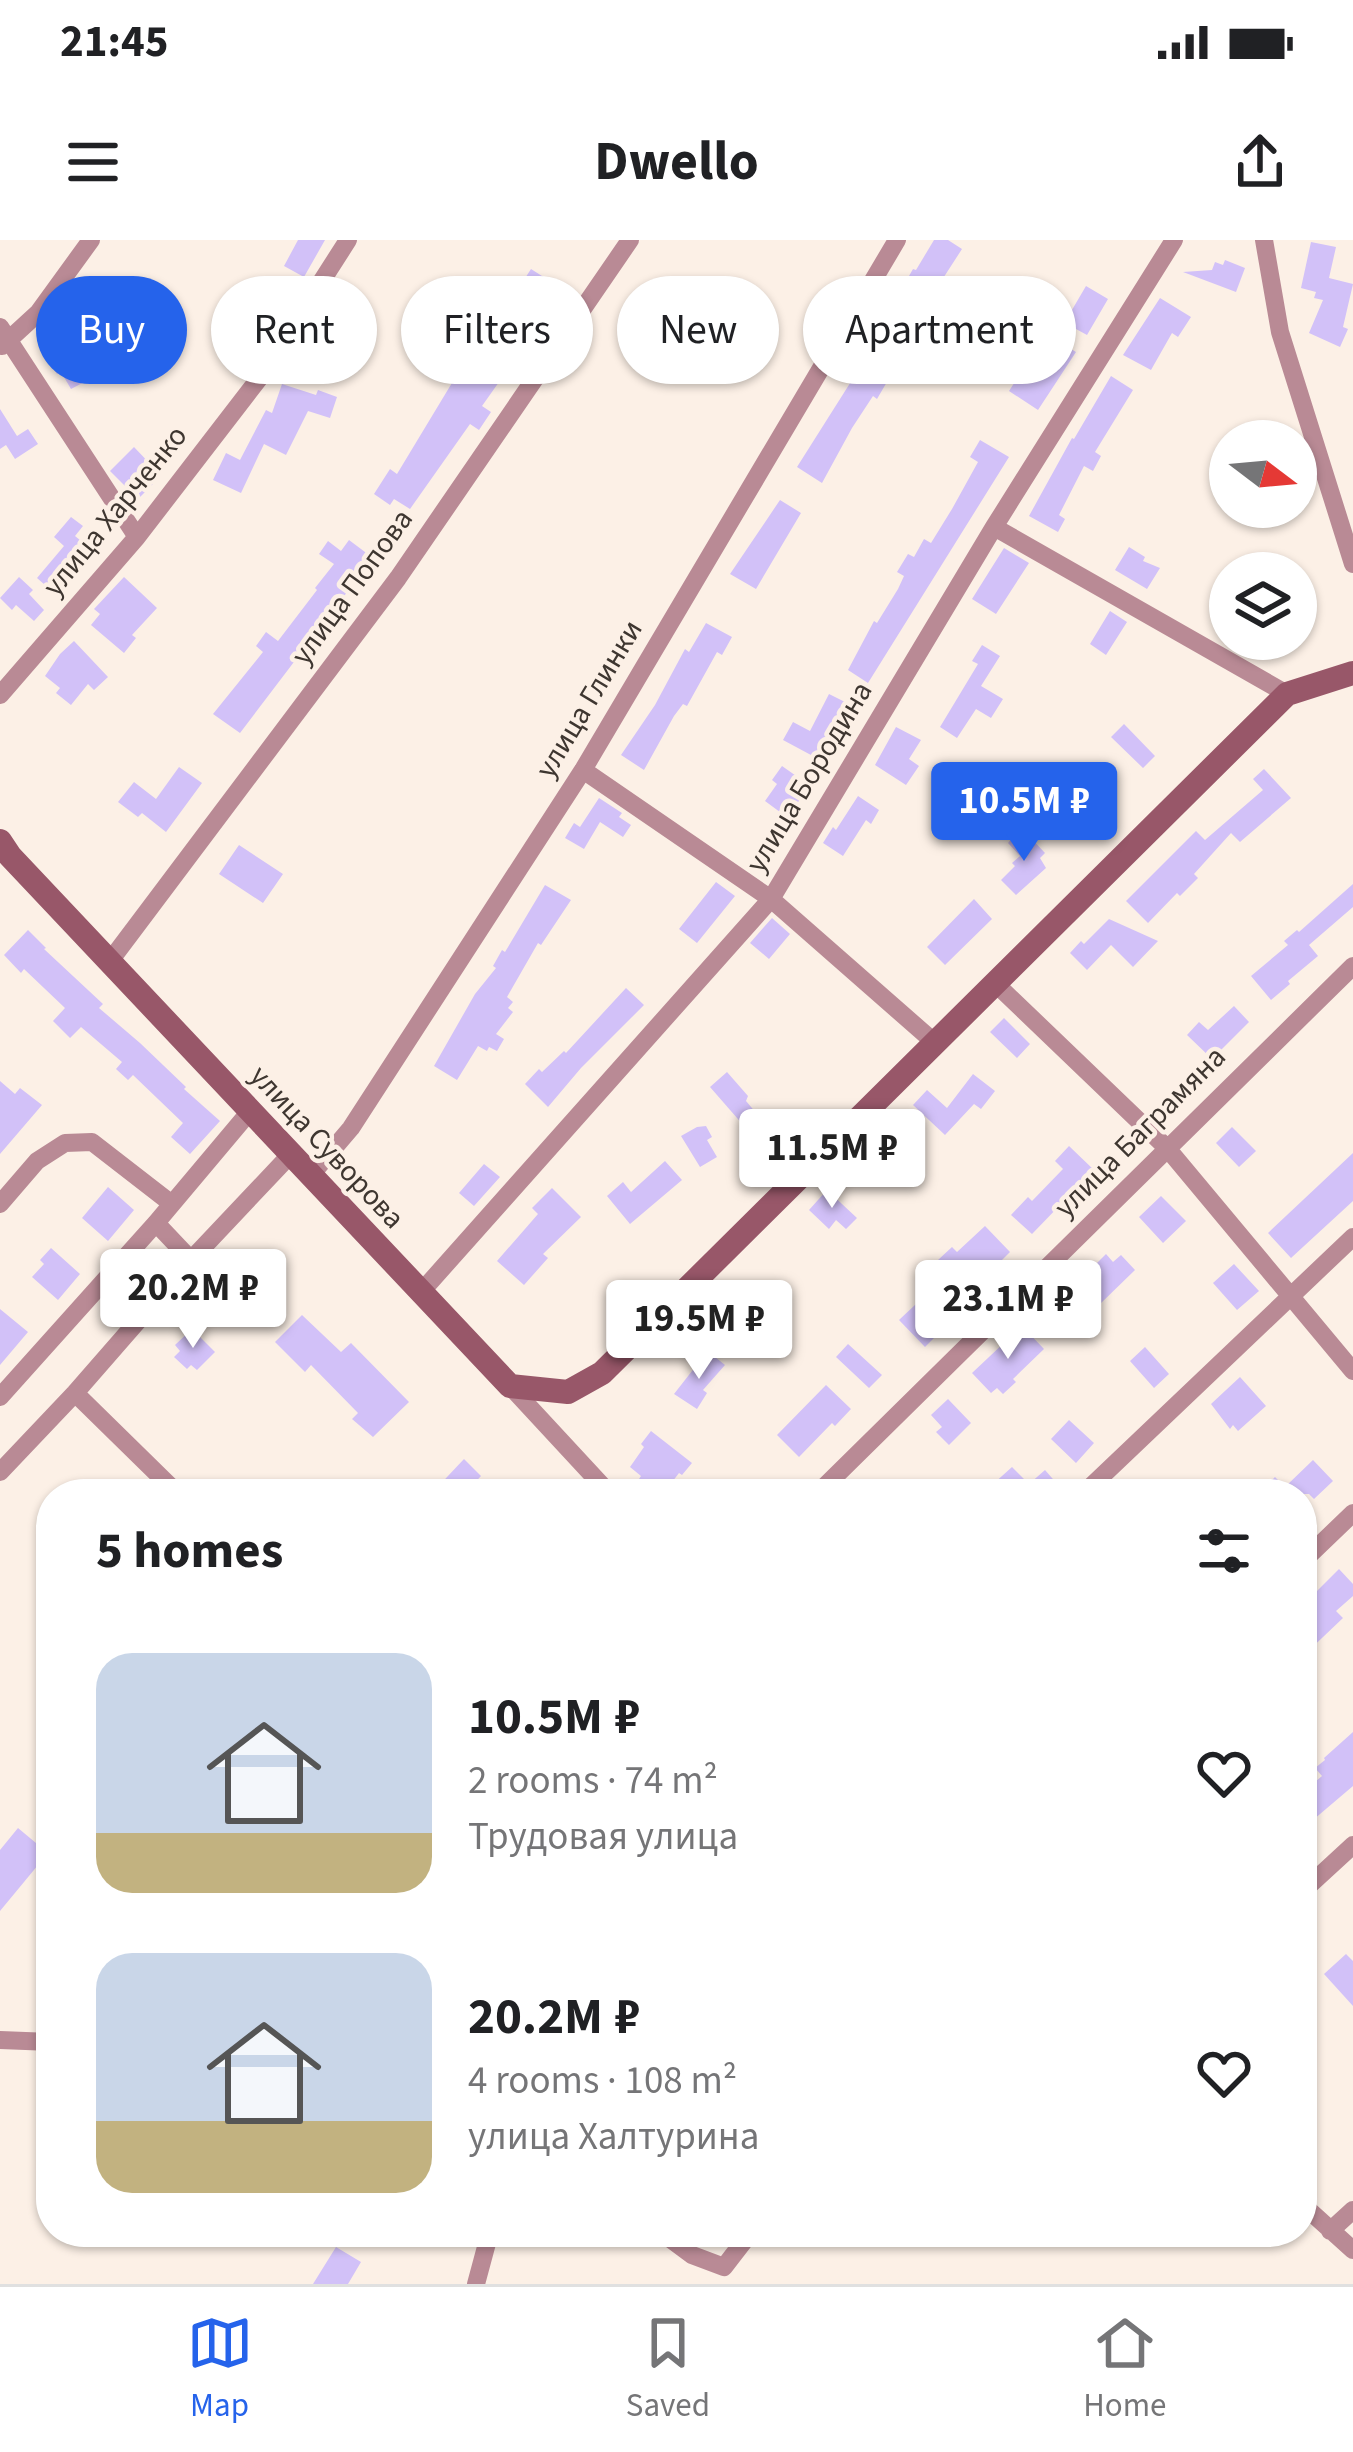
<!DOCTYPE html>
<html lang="en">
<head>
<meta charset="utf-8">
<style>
  :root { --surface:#fff; --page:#f6f6f6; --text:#202124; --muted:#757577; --line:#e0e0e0; --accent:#2563eb }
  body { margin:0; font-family:"Source Sans 3",sans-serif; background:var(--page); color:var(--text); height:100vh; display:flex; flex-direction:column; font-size:45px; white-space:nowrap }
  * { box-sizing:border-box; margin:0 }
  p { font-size:39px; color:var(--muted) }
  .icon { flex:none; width:66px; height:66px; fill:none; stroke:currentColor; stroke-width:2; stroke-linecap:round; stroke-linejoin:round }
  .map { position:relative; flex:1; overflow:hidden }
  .drawer { position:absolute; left:36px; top:1239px; width:1281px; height:768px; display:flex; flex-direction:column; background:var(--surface); border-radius:48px; box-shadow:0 3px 9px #0004 }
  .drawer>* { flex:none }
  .guide { position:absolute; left:36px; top:36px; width:1281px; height:108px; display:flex; gap:24px }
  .needle { width:78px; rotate:106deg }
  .fabs { position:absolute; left:1209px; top:180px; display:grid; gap:24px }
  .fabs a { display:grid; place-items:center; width:108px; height:108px; border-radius:50%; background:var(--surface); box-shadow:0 3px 9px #0004; font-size:60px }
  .price { position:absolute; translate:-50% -102px; padding:0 27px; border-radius:12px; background:#fff; color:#222; font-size:39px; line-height:78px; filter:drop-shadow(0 3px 6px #0008) }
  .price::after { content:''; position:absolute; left:50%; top:72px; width:36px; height:27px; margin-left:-18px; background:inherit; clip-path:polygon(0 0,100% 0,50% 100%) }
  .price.selected { background:var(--accent); color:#fff }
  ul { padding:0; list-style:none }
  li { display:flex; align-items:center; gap:36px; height:300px; padding:0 60px }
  li span { display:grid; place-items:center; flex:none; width:336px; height:240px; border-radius:36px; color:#555 }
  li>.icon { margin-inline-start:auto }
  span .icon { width:144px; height:144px; fill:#fffc; stroke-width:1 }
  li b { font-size:51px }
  h2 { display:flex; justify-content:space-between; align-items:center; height:144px; padding:0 60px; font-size:51px }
  .tag { padding:0 42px; border-radius:54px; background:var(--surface); box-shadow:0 3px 9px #0004; font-size:42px; line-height:108px }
  .tag.selected { background:var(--accent); color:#fff }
  .status { display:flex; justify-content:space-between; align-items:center; height:84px; padding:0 60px; background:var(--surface); direction:ltr }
  .status svg { height:33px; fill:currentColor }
  header { display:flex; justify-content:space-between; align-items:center; height:156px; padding:0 60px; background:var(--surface); font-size:54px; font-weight:700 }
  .tabs { display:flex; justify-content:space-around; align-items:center; height:168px; border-top:3px solid var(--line); background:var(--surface); font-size:33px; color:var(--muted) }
  .tabs a { display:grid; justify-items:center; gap:6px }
  .tabs .selected { color:var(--accent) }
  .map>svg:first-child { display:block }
</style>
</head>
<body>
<div class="status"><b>21:45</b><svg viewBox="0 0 49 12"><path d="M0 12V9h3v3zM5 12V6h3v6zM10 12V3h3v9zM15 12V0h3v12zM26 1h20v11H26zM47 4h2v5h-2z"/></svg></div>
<header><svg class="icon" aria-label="menu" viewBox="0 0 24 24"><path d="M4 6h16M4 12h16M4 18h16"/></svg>Dwello<svg class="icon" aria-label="share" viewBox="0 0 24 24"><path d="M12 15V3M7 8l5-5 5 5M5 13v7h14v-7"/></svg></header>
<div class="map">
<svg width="1353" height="2044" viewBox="0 0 1353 2044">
  <rect width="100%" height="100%" fill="#fcf0e6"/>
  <path fill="#d2c1f8" d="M298 0H325L304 37 284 26Z
    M934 0H948L962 9 898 108 902 110 888 133 891 135 877 159 873 156 852 188 822 243 797 227 871 110 907 44 905 43 913 29 916 30Z
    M1311 2 1336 7 1329 38 1353 44 1343 87 1348 89 1340 107 1309 93 1323 60 1314 58 1316 52 1301 48Z
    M1225 20 1245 28 1236 52 1183 32 1212 30 1215 22 1223 25Z
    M531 29 564 50 482 166 491 172 479 190 470 184 410 269 394 259 390 265 374 254 390 229 397 234 461 128 467 131 489 99 491 100 525 50 520 46Z
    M1086 46 1108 59 1087 95 1076 89 1066 106 1076 112 1038 170 1009 151 1020 134 1025 137 1063 71 1069 75Z
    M1160 58 1191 77 1178 97 1172 93 1151 130 1123 115Z
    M72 85 82 102 75 107 92 138 71 149 61 132 57 134 39 106Z
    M1111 136 1133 150 1095 212 1101 216 1093 231 1084 226 1059 275 1065 279 1058 292 1029 276 1072 198 1074 199Z
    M282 144 316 155 318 150 337 157 330 178 308 171 286 215 264 204 241 253 213 240 226 213 240 220 266 170 272 173Z
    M0 169 17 196 28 189 38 204 15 219 6 205 0 209Z
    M980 200 1009 217 868 443 848 430 874 381 877 383 898 349 904 336 897 332 908 314 914 317 924 299 931 303 952 269 978 222 970 217Z
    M134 207 154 228 145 237 153 244 138 259 110 231Z
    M780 260 801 273 756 349 730 334Z
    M71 277 83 286 75 296 86 305 66 329 70 333 54 353 37 338 64 306 54 297Z
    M349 300 373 318 240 493 213 474 263 412 256 406 266 392 278 401 317 350 315 348 334 324 319 314 328 301 341 311Z
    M1129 307 1145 317 1143 321 1160 328 1147 349 1115 330Z
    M1004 308 1029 323 996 374 972 359Z
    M19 337 33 350 29 354 44 370 34 381 16 365 12 370 0 358Z
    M124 337 157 368 132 395 136 398 124 413 91 385 100 374 94 369Z
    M1110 371 1127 382 1106 415 1090 404Z
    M706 383 732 397 722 415 717 412 687 466 683 464 674 476 644 530 621 515 655 465 685 409 689 412Z
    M74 401 108 437 94 450 88 444 71 465 56 453 60 448 45 436 60 414Z
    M982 405 1000 416 981 446 1003 459 991 478 976 469 957 498 940 487 978 424 972 421Z
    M829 454 853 466 824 522 783 500 793 482 810 491Z
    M1124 484 1155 516 1143 528 1111 497Z
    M896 487 921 500 909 519 919 526 906 545 875 525Z
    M782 526 809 545 788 578 765 561 777 544 772 540Z
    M179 527 202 543 166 592 142 573 138 577 118 562 134 542 156 559Z
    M1264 529 1291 558 1240 602 1231 593 1194 634 1198 638 1180 656 1177 653 1148 683 1126 661 1196 591 1205 600 1263 550 1253 539Z
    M858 556 879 570 871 584 866 580 843 616 823 603 833 587 836 590Z
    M599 558 622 573 619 577 631 585 623 597 600 582 584 609 565 598 574 583 580 587Z
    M1017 593 1023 599 1028 595 1045 613 1040 618 1046 628 1016 655 1001 640 1015 626 1012 623 1020 616 1008 603Z
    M239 605 283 634 263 663 219 634Z
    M716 642 735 656 697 703 679 689Z
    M1353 644V667L1309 705 1318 716 1288 741 1290 744 1271 760 1251 736 1288 705 1284 701 1297 690 1299 692Z
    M545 645 571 660 541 705 538 703 507 757 513 762 508 768 513 772 496 794 504 799 497 811 489 807 487 811 478 806 457 840 434 826 475 754 496 728 493 726 502 710 505 712Z
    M974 659 992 679 945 725 927 707Z
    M772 678 790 694 769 719 750 703Z
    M1109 679 1158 701 1133 727 1111 705 1087 730 1070 713 1081 701 1084 704Z
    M28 690 46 708 44 709 103 764 99 768 140 803 186 847 184 849 220 881 190 914 171 897 183 883 133 835 128 840 116 829 122 822 81 787 70 798 53 781 65 768 24 729 21 733 4 715Z
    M626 748 644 765 581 828 548 867 525 844 539 829 542 832 564 811 566 813Z
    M1234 766 1249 782 1212 819 1187 795 1199 782 1208 790Z
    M1004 778 1030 804 1017 818 990 792Z
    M727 832 748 856 746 861 757 874 744 886 710 847Z
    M973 834 995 851 981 869 974 864 945 895 913 865 927 850 947 868Z
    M0 841 15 854 20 848 42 865 0 914Z
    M706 886 712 897 707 900 717 917 700 927 681 896 697 887Z
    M1232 887 1256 911 1239 927 1216 903Z
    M878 900 902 919 883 944 859 925Z
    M1069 906 1094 930 1032 994 1011 975 1028 957 1032 961 1063 929 1055 921Z
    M1353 913V961L1291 1018 1268 993Z
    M665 921 682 940 630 984 607 956 623 942 631 952Z
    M484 924 500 937 474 966 459 953Z
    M108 947 134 970 108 1001 82 978Z
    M552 948 581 977 543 1014 548 1018 524 1045 497 1021 538 974 532 968Z
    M827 950 857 978 846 989 836 980 829 989 809 970Z
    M1161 956 1186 981 1163 1003 1139 977Z
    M985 986 1010 1012 969 1053 938 1020 952 1007 957 1012Z
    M51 1008 80 1034 58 1060 32 1037 44 1024 40 1020Z
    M1106 1014 1113 1022 1121 1015 1135 1030 1099 1065 1077 1043Z
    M1234 1024 1259 1051 1237 1070 1213 1043Z
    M916 1064 941 1091 925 1107 899 1080Z
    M0 1069 28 1092 0 1125Z
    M302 1075 341 1112 351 1103 409 1162 373 1197 352 1179 358 1173 311 1125 305 1132 275 1102Z
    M1022 1086 1044 1109 1013 1139 1016 1142 1003 1154 997 1148 991 1153 972 1133Z
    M192 1089 215 1112 197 1130 191 1125 187 1129 174 1117 180 1111 175 1105Z
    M848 1104 882 1135 869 1148 836 1117Z
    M1145 1107 1169 1134 1154 1148 1130 1121Z
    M703 1117 707 1121 715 1117 725 1125 703 1150 707 1153 697 1169 674 1154Z
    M1240 1137 1266 1166 1238 1191 1233 1185 1230 1189 1211 1164Z
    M826 1145 851 1169 835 1186 832 1183 799 1217 777 1195Z
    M948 1159 971 1183 949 1205 936 1192 942 1187 931 1175Z
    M1069 1180 1094 1203 1076 1223 1051 1199Z
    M651 1191 692 1223 682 1235 679 1233 663 1254H652L637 1242 641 1236 630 1227 644 1207 641 1204Z
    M464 1219 481 1236 464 1254H431Z
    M1313 1220 1333 1241 1314 1259 1309 1254H1258L1275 1237 1285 1247Z
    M1012 1227 1029 1244 1045 1230 1066 1254H1001L992 1245Z
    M1339 1329 1353 1344V1356L1336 1371 1343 1378 1302 1417V1366Z
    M1353 1492V1546L1313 1580 1302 1567V1553L1322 1536 1315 1528 1325 1520 1324 1518Z
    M18 1588 48 1613 0 1671V1610Z
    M1346 1714 1353 1721V1766L1324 1734Z
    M336 2007 361 2022 348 2044H313Z"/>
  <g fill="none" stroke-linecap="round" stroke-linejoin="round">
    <path stroke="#b98a95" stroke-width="18" d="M1264 0 1280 92 1353 324
      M0 87 137 297
      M2 106 38 73 91 0
      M994 287 1287 454
      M0 455 137 297 261 136 348 0
      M583 530 771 659 934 802
      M110 721 398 338 630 0
      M996 744 1167 908 1353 1131
      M311 935 351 888 583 530 897 0
      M0 964 37 921 65 903 92 902 172 964
      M156 983 191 1020
      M422 1051 771 659 994 287 1174 0
      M510 1146 610 1254
      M75 1153 178 1254
      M0 1157 156 983 251 870
      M0 1232 75 1153 191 1020 292 913
      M817 1254 1353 726
      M1083 1254 1353 997
      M1302 1322 1353 1273
      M1302 1652 1353 1605
      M0 1800 51 1802
      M1302 1964 1353 2010
      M1330 1991 1353 1970
      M661 1992 692 2015 724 2027 751 1992
      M476 2044 490 1992"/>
    <path stroke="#985769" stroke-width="24" d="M0 601 10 616 510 1146 568 1152 602 1133 1287 454 1353 433"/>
  </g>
  <g text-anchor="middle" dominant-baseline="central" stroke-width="9" stroke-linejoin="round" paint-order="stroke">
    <g font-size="30" fill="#3e3630" stroke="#fcf0e6">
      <text transform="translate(115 271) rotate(-51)">улица Харченко</text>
      <text transform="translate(352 347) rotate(-54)">улица Попова</text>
      <text transform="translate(589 459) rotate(-59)">улица Глинки</text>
      <text transform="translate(809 537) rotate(-59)">улица Бородина</text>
      <text transform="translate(1140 892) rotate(-45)">улица Баграмяна</text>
      <text transform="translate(327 907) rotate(47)">улица Суворова</text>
    </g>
  </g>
</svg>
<div class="fabs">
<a><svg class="needle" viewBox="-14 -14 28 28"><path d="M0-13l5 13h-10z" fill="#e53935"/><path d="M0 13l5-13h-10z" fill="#757577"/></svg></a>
<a><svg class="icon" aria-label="layers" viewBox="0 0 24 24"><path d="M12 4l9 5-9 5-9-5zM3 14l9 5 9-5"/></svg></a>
</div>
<b class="price selected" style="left:1024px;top:624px">10.5M ₽</b>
<b class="price" style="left:832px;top:971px">11.5M ₽</b>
<b class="price" style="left:193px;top:1111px">20.2M ₽</b>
<b class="price" style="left:1008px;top:1122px">23.1M ₽</b>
<b class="price" style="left:699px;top:1142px">19.5M ₽</b>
<div class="guide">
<a class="tag selected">Buy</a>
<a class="tag">Rent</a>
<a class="tag">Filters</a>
<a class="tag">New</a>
<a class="tag">Apartment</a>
</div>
<section class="drawer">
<h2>5 homes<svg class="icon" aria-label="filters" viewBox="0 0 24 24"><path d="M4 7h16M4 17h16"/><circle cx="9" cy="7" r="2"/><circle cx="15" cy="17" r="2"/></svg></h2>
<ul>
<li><span style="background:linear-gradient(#c9d6e8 75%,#c2b280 0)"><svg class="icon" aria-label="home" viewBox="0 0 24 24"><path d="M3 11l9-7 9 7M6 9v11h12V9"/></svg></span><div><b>10.5M ₽</b><p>2 rooms · 74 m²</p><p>Трудовая улица</p></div><svg class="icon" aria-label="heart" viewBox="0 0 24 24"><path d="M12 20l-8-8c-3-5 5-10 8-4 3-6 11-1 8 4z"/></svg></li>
<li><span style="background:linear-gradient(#c9d6e8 70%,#c2b280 0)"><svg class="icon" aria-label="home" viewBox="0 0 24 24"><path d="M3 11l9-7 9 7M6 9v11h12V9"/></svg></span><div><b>20.2M ₽</b><p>4 rooms · 108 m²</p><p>улица Халтурина</p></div><svg class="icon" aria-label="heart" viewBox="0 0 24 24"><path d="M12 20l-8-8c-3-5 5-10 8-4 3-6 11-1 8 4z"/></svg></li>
</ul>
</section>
</div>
<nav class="tabs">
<a class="selected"><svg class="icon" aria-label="map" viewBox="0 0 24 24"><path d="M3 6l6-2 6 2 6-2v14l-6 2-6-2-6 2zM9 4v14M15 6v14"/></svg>Map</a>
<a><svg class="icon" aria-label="saved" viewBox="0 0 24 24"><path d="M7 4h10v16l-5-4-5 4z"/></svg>Saved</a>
<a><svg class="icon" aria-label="home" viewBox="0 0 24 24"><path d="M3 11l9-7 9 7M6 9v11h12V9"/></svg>Home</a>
</nav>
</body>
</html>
